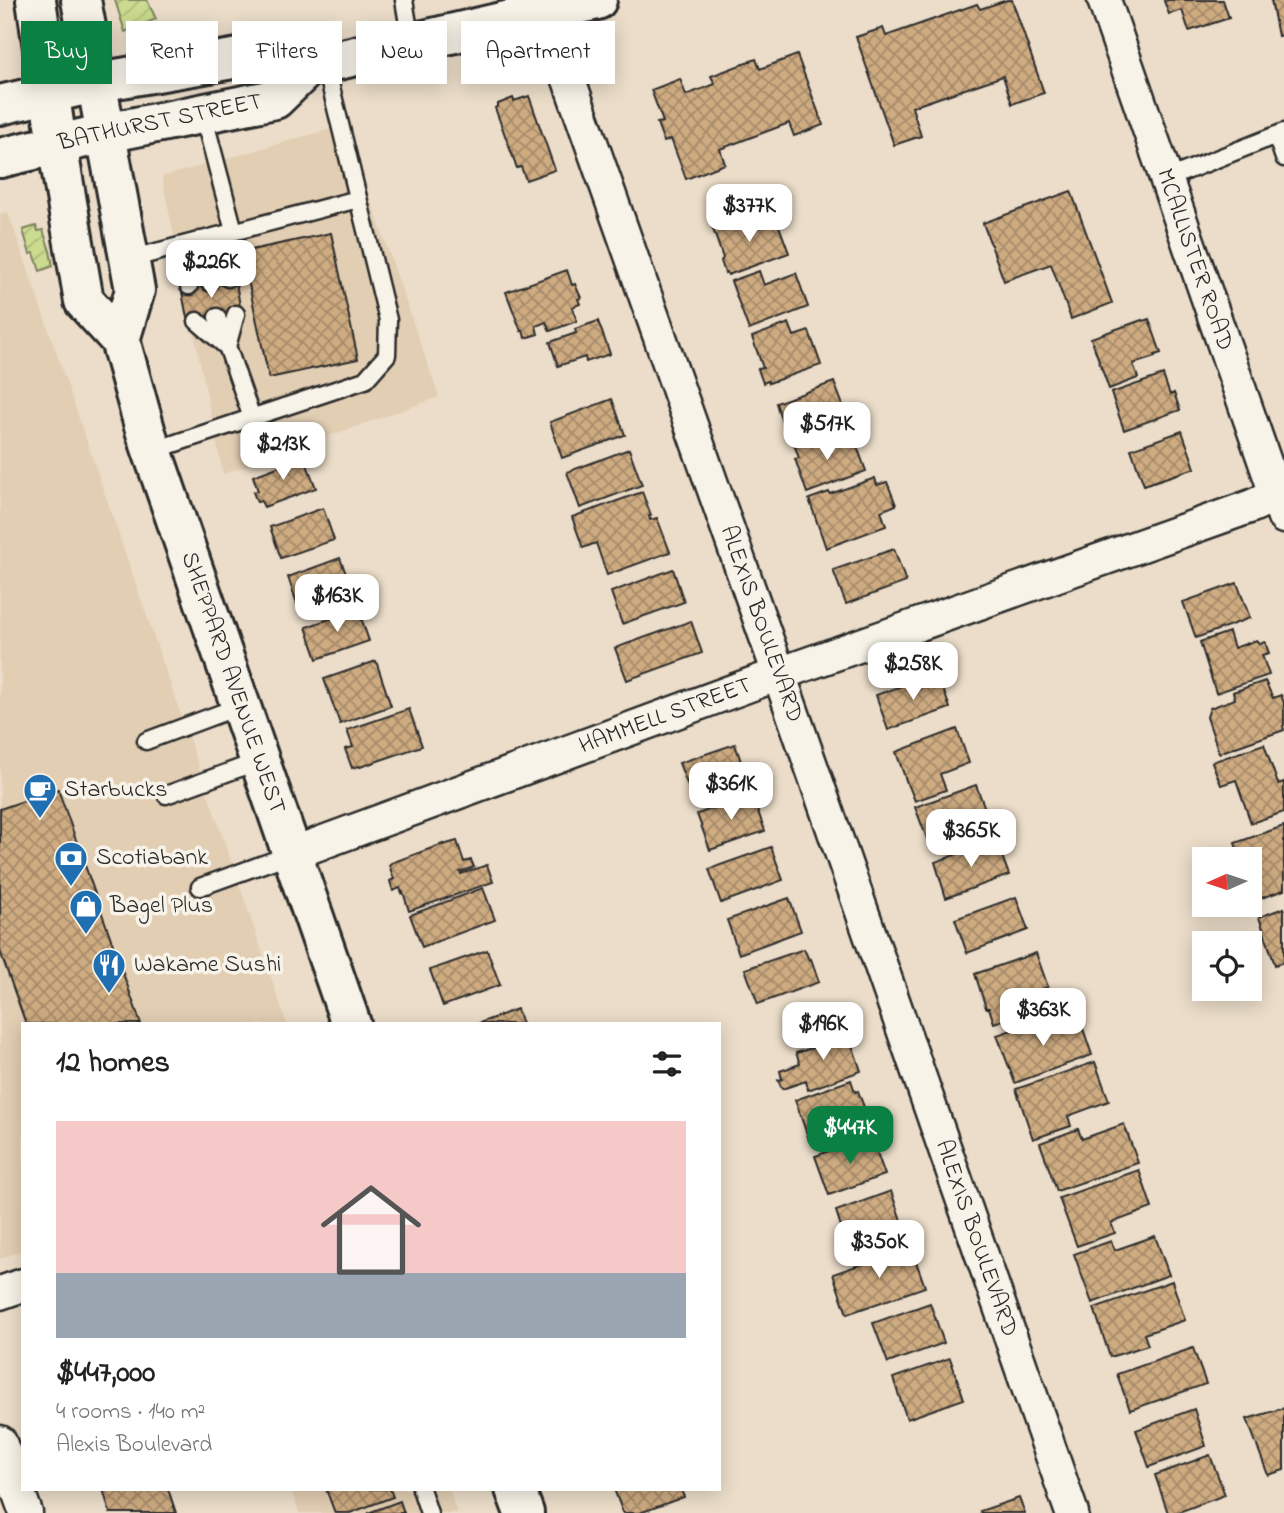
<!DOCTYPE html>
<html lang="en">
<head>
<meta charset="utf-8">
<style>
  :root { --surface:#fff; --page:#f6f6f6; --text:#222; --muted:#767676; --accent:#0b8043 }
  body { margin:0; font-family:"Indie Flower",sans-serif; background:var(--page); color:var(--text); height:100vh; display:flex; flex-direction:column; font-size:26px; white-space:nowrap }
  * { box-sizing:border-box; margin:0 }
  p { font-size:23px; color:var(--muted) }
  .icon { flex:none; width:38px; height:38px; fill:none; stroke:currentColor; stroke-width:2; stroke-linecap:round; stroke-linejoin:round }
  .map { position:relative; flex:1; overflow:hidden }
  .sheet { position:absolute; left:21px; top:1022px; width:700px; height:469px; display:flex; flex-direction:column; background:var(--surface); border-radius:0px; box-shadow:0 4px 18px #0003 }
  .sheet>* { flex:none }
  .guide { position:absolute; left:21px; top:21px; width:700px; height:63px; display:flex; gap:14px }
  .needle { width:46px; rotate:267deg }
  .tools { position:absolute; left:1192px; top:847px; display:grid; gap:14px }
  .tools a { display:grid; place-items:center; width:70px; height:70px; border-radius:0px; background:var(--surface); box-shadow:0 4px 18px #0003; font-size:35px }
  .price { position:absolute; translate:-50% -60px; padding:0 16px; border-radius:14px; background:#fff; color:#222; font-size:23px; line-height:46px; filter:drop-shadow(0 2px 4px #0008) }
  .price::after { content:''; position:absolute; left:50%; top:42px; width:21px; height:16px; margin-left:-10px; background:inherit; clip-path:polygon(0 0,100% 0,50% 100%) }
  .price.on { background:var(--accent); color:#fff }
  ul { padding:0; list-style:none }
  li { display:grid; align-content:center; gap:14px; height:371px; padding:0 35px }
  li span { display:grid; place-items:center; height:217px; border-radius:0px; color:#555 }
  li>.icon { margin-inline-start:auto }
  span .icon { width:126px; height:126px; fill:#fffc; stroke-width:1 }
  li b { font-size:30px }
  h2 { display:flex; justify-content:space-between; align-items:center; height:84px; padding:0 35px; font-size:30px }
  .tag { padding:0 24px; border-radius:0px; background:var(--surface); box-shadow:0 4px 18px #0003; font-size:24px; line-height:63px }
  .tag.on { background:var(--accent); color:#fff }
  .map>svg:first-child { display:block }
</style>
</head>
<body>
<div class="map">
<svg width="1284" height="1513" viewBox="0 0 1284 1513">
  <defs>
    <pattern id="garden-furrows" width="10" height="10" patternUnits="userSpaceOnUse" patternTransform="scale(1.75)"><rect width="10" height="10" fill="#cbdb8f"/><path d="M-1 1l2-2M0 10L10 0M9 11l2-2" fill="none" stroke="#aebc7c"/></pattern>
    <pattern id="building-cross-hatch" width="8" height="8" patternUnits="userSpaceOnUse" patternTransform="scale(1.75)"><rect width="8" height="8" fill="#ceab81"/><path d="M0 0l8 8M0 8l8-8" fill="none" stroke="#a78b6a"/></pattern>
  </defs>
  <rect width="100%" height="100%" fill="#ebddc9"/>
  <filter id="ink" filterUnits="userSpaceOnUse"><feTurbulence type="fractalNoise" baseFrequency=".0143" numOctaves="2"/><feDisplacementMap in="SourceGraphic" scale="14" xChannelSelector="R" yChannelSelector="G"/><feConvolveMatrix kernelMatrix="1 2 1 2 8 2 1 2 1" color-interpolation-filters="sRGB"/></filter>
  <g filter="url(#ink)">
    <path fill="#e2ceb3" d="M348 124 366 186 439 397 223 474 162 177Z
      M8 212 287 1024H23V1250L0 1259V214Z
      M291 1489H449L457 1513H299Z"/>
    <path fill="url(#garden-furrows)" stroke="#7b835d" stroke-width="2" d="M115 0H147L156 19 125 32Z
      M36 226 38 231 43 230 50 251 53 266 40 271 34 253 30 254 23 230Z"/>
    <path fill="url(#building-cross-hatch)" stroke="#2b2b2b" stroke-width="2" d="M1007 0H1012L1044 93 1012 104 1003 76 912 107 921 136 894 145 856 37 883 28 886 36 977 4 980 9Z
      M1169 0H1223L1229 18 1189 31 1182 10 1169 14 1164 1Z
      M1271 0H1284V35L1278 36Z
      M797 55 823 125 794 136 789 123 720 149 725 164 686 179 671 139 664 142 657 123 663 122 651 90 680 79 686 95 715 84 711 76 756 59 760 69Z
      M529 96 555 170 526 180 521 167 517 168 495 108 498 106V104L513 98 514 101Z
      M1071 191 1112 303 1071 319 1051 264 1004 281 983 223Z
      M740 216 745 230 776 218 789 253 728 275 727 272 725 273 721 261 723 258 712 226Z
      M331 233 358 359 269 378 242 252Z
      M567 270 572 285 575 284 581 298 578 299 580 304 572 307 577 321 550 331 546 322 536 326 538 334 525 338 523 330 521 331 506 292Z
      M759 271 764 285 796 273 808 307 749 330 731 281Z
      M235 277 241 312 188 323 181 287Z
      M1149 319 1161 353 1155 355V357L1133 364 1138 378 1109 389 1091 338 1142 320 1143 321Z
      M598 321 610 354 586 362 585 357 558 366 550 342 576 333 575 329Z
      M789 323 794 336 809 331 821 365 769 383 768 381 763 383 758 369 763 368 752 337Z
      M1163 375 1170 395 1174 393 1180 410 1124 430 1111 393Z
      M834 382 847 416 787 438 776 403Z
      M612 399 625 435 562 458 550 422Z
      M1182 431 1195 468 1144 485 1131 449Z
      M821 434 827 448 854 438 866 471 807 493 795 459 799 458 794 444Z
      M629 449 642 485 580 508 567 472Z
      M304 457 316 488 264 507 261 501 257 502 253 492 258 491 253 476Z
      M875 478 877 485 887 482 896 505 881 511 886 526 826 548 809 499 829 492 830 494Z
      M642 492 651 515 649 516 650 520 657 518 670 552 607 575 596 543 583 548 572 517Z
      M323 508 334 540 281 558 270 527Z
      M894 549 906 582 846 604 833 570Z
      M340 558 352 590 299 609 288 577Z
      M673 569 684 602 622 624 611 592Z
      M1237 583 1250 618 1196 638 1183 602Z
      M358 609 369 641 317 659 306 627Z
      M691 621 702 653 627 680 615 648Z
      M1229 632 1234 648 1257 640 1259 644 1265 642 1269 653 1262 655 1269 675 1216 693 1200 642Z
      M376 661 391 706 340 724 324 679Z
      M937 673 950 708 888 730 876 695Z
      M1265 681 1273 698 1281 695 1284 703V725L1283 726 1284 730 1219 753 1207 717 1210 708 1235 699 1233 692Z
      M409 709 422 746 360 767 359 766 352 768 345 749 353 747 347 730Z
      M957 729 969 763 940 774 946 790 915 801 909 786H908L896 752Z
      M735 744 747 779 693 799 679 763Z
      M1264 744 1278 784 1284 782V812L1251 823 1236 780 1221 785 1212 762Z
      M976 785 989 819 928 841 915 807Z
      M58 789 141 1024H26L0 951V809Z
      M752 795 765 831 710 850 697 814Z
      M1284 826V890L1256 900 1250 883V859H1241L1235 843Z
      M996 840 1009 875 946 898 935 862Z
      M457 841 464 862 471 860 474 867 460 872 461 874 487 865 493 882 409 911 403 892 402 893 400 888 393 891 390 881 394 879 389 865 391 863 443 844V845Z
      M771 847 783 880 721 903 709 869Z
      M483 888 495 920 422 947 410 915Z
      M1016 897 1028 930 967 953 955 919Z
      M789 898 801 931 739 954 727 920Z
      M1284 908V962L1275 965 1259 917Z
      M804 949 809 960 811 959 819 982 758 1004 745 969Z
      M487 950 500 985 443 1006 430 970Z
      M1036 953 1048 987 1022 996 1028 1012 994 1023 989 1008H986L975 974Z
      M517 1009 522 1024H477Z
      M1079 1017 1092 1055 1015 1083 997 1035 1035 1022 1039 1032Z
      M846 1027 861 1071 808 1090 806 1081 782 1089 778 1080 782 1079 780 1071 800 1064 796 1053 812 1048 809 1040Z
      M1095 1062 1109 1101 1068 1116 1071 1126 1033 1139 1016 1089Z
      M851 1080 855 1092 858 1091 865 1110 862 1111 865 1120 809 1140 795 1100Z
      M1124 1124 1138 1163 1057 1191 1040 1143 1078 1129 1082 1139Z
      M871 1136 885 1175 829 1195 815 1156Z
      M1139 1170 1152 1208 1111 1223 1115 1233 1077 1246 1059 1198Z
      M891 1191 905 1232 849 1251 836 1211Z
      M1155 1236 1169 1275 1092 1303 1074 1254 1111 1241 1115 1250Z
      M911 1247 925 1287 847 1314 833 1274Z
      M1172 1281 1185 1320 1144 1334 1148 1345 1110 1357 1094 1308Z
      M930 1303 944 1343 888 1363 873 1323Z
      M1193 1348 1206 1384 1130 1410 1117 1374Z
      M950 1358 964 1399 907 1419 893 1378Z
      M1284 1408V1470L1268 1475 1247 1419Z
      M1194 1409 1206 1446 1149 1467 1136 1430Z
      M1210 1455 1225 1495 1176 1513H1168L1155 1475Z
      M103 1489H168L176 1513H110Z
      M326 1489H390L393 1497 350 1513H335Z
      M614 1489H681L684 1497 640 1513H623Z
      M1019 1498 1025 1513H981L980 1511Z
      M400 1501 404 1513H368Z"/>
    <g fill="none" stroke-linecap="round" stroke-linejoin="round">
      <defs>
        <path id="lane" d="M404 0 411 42
          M203 114 234 231
          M1276 135 1284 158
          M1166 179 1284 132
          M200 240 228 278
          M201 246 209 282
          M130 259 358 199
          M189 286 200 240
          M217 317 252 418
          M197 321 227 347 236 314
          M152 451 365 380 387 355 388 320 325 63
          M146 741 240 706
          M166 795 259 761
          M200 887 291 854
          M421 1489 429 1513"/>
        <g id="street">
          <path id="s1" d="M1104 0 1284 517"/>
          <path id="s2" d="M545 12 779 674 1072 1513"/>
          <path id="s3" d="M291 854 779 674 1252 506 1276 495"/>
          <path d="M0 1293 23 1285"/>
          <path d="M0 1442 26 1513"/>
        </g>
        <g id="secondary">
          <path id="s4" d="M36 0 57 144 84 301 120 340 146 433 351 1024"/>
          <path d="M81 0 135 290 120 340"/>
          <path d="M0 105 98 82 268 53 308 67 597 0"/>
          <path id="s5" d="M0 158 106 133 275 99 308 67"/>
          <path d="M515 1489 524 1513"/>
        </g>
      </defs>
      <use href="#lane" stroke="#2b2b2b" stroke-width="21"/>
      <use href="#street" stroke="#2b2b2b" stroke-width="37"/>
      <use href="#secondary" stroke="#2b2b2b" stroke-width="44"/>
      <use href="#lane" stroke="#f7f3e8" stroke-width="16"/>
      <use href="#street" stroke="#f7f3e8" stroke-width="32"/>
      <use href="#secondary" stroke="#f7f3e8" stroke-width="38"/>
    </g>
  </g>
  <defs>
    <symbol id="cafe-pin" viewBox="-11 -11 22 30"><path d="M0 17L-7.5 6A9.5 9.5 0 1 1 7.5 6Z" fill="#1f6fb2" stroke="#f7f3e8"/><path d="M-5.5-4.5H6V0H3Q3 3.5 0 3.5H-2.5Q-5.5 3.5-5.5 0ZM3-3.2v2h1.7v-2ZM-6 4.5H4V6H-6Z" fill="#fff"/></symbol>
    <symbol id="bank-pin" viewBox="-11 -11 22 30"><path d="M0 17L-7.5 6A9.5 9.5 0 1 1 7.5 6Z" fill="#1f6fb2" stroke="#f7f3e8"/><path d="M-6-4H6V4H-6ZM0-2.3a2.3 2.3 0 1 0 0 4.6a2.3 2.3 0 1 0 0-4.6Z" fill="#fff"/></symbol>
    <symbol id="shop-pin" viewBox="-11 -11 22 30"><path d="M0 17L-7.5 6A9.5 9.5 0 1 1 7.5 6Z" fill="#1f6fb2" stroke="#f7f3e8"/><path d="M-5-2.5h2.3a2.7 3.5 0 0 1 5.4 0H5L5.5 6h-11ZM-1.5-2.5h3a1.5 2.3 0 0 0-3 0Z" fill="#fff"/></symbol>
    <symbol id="restaurant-pin" viewBox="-11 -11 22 30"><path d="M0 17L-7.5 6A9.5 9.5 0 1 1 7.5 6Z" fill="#1f6fb2" stroke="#f7f3e8"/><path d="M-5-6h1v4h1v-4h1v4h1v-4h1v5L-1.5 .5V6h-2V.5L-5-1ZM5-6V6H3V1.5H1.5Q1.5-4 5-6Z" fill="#fff"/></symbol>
  </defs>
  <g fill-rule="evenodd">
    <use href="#cafe-pin" x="21" y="771" width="38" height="52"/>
    <use href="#bank-pin" x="52" y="839" width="38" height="52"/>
    <use href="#shop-pin" x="67" y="887" width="38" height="52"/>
    <use href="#restaurant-pin" x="90" y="946" width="38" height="52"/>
  </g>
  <g text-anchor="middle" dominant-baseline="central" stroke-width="7" stroke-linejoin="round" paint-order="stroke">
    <g font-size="24" fill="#2b2b2b" stroke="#f7f3e8">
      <text stroke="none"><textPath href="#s5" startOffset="164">BATHURST STREET</textPath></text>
      <text stroke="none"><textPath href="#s1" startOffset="275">MCALLISTER ROAD</textPath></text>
      <text stroke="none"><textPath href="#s2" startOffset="649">ALEXIS BOULEVARD</textPath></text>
      <text stroke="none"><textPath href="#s4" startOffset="719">SHEPPARD AVENUE WEST</textPath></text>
      <text stroke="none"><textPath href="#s3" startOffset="399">HAMMELL STREET</textPath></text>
      <text stroke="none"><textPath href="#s2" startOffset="1300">ALEXIS BOULEVARD</textPath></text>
    </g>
    <g font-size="24" fill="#2b2b2b" stroke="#f7f3e8" text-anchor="start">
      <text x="64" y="790">Starbucks</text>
      <text x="96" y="858">Scotiabank</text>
      <text x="110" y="906">Bagel Plus</text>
      <text x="134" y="965">Wakame Sushi</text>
    </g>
  </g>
</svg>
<div class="tools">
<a><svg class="needle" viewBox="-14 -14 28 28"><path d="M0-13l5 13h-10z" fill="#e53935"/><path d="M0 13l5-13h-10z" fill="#767676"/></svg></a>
<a><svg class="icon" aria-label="locate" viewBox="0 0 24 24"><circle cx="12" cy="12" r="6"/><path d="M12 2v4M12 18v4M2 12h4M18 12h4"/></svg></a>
</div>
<b class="price" style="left:749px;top:244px">$377K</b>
<b class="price" style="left:211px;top:300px">$226K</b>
<b class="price" style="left:827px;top:462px">$517K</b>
<b class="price" style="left:283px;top:482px">$213K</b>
<b class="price" style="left:337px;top:634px">$163K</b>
<b class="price" style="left:913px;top:702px">$258K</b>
<b class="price" style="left:731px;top:822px">$361K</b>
<b class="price" style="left:971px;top:869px">$365K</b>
<b class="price" style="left:1043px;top:1048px">$363K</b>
<b class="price" style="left:823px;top:1062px">$196K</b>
<b class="price on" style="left:850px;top:1166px">$447K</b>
<b class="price" style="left:879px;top:1280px">$350K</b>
<div class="guide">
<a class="tag on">Buy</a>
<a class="tag">Rent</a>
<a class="tag">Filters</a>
<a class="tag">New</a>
<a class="tag">Apartment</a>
</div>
<section class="sheet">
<h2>12 homes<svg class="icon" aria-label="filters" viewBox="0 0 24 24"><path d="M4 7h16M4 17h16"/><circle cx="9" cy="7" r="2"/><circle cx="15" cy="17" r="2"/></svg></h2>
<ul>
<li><span style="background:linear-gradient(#f6c9c9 70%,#9aa5b1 0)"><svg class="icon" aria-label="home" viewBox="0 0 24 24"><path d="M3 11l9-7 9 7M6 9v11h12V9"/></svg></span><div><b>$447,000</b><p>4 rooms · 140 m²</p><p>Alexis Boulevard</p></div></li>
</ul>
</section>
</div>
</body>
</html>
